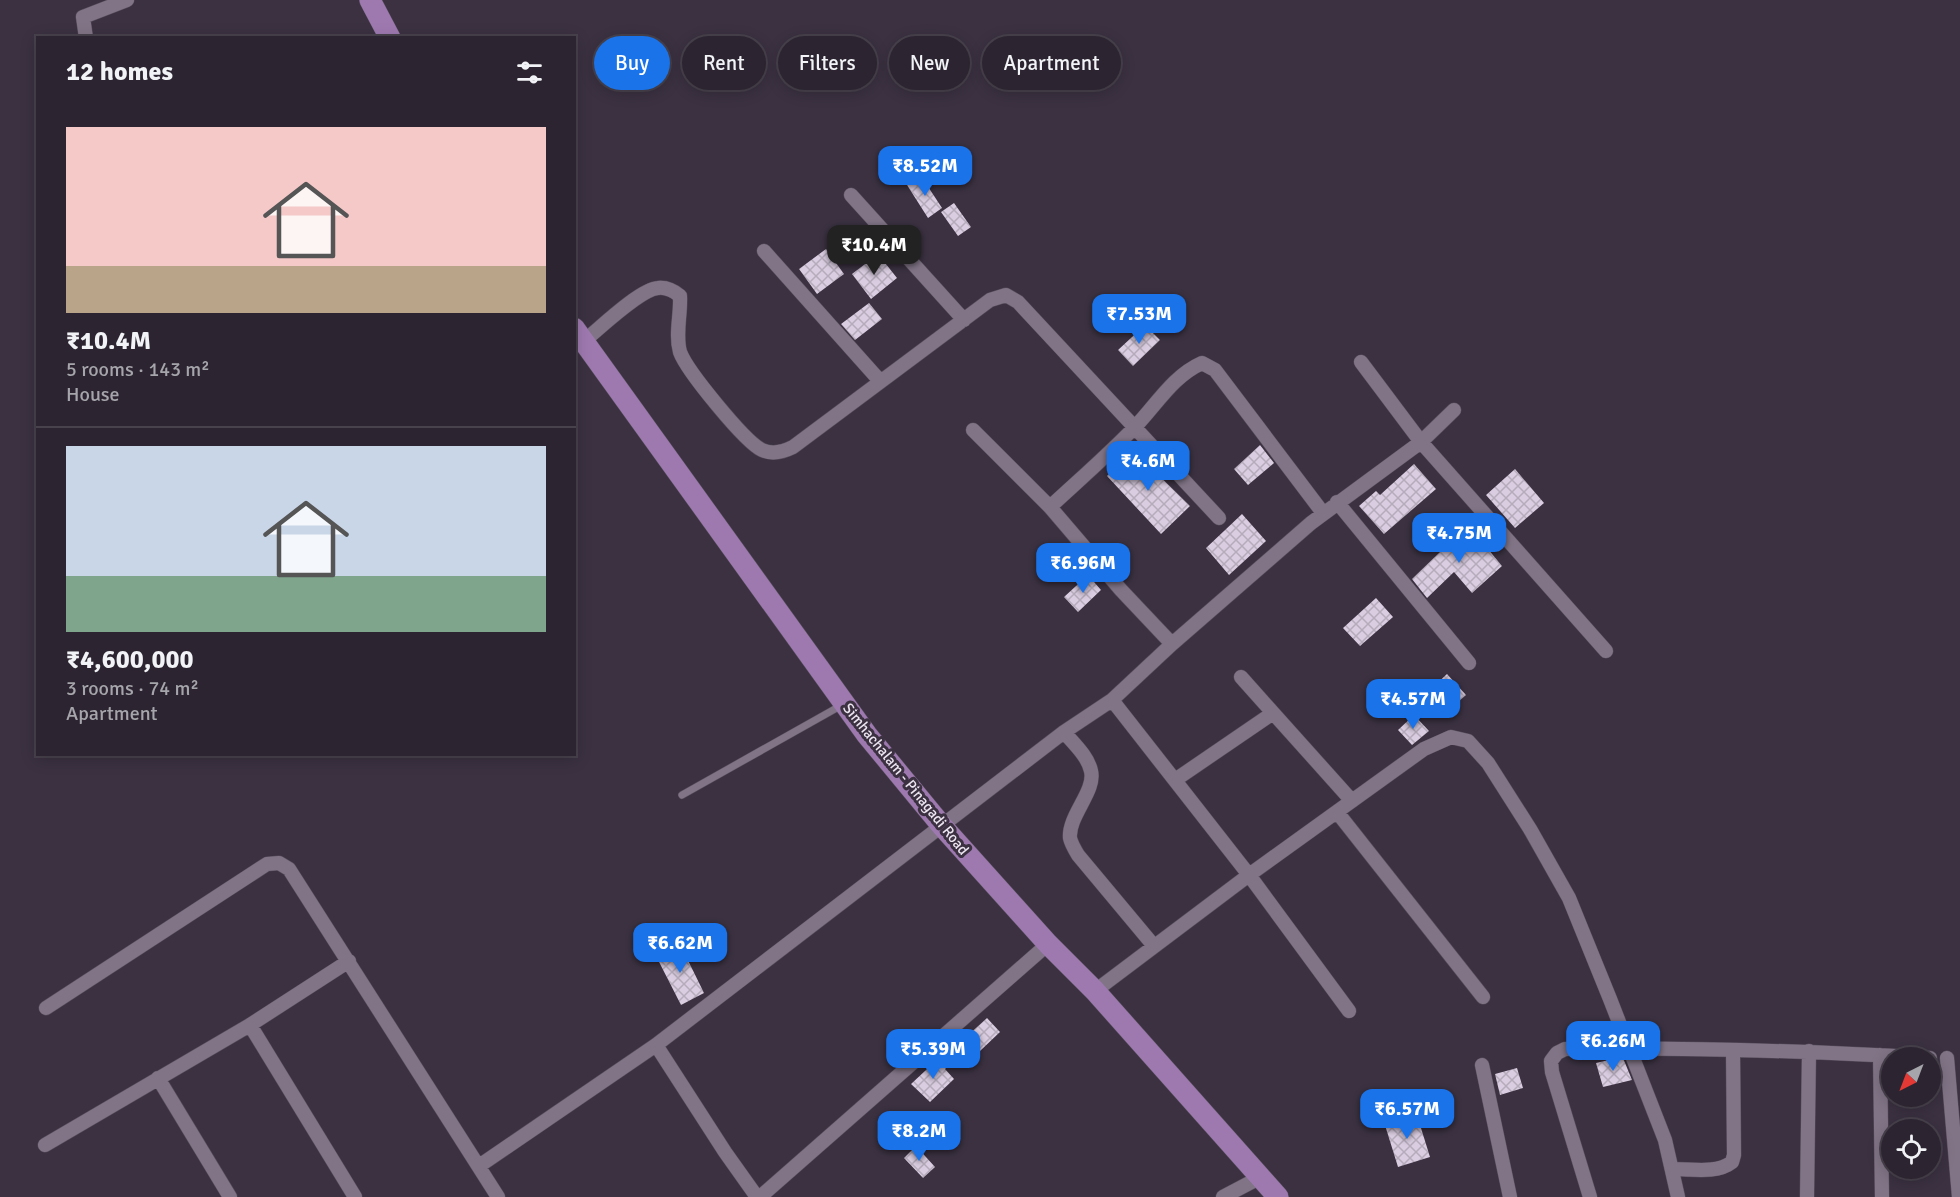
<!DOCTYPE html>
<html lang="en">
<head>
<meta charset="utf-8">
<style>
  :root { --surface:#2c2531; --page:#342d39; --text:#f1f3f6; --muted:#a6a5ab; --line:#48424d; --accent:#1a73e8 }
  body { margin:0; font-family:Signika,sans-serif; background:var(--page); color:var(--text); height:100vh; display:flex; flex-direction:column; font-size:22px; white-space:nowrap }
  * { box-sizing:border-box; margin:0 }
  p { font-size:20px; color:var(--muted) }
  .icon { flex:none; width:33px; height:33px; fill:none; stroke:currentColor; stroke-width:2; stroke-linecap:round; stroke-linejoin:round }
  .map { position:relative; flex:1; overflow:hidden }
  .details { position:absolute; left:36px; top:36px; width:540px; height:720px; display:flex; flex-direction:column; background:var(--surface); border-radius:0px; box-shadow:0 3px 15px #0003,0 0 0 2px var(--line) }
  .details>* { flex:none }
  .guide { position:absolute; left:594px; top:36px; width:570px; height:54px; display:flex; gap:12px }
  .needle { width:39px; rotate:222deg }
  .buttons { position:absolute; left:1881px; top:1047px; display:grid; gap:12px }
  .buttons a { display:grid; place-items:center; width:60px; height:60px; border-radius:50%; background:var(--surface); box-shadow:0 3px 15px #0003,0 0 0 2px var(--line); font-size:30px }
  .price { position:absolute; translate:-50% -51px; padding:0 14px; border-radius:12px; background:var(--accent); color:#fff; font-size:20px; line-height:39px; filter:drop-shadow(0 2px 3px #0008) }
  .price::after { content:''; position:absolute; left:50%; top:36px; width:18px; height:14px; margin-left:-9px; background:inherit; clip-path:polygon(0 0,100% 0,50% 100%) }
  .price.selected { background:#222; color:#fff }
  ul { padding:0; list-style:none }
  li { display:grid; align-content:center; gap:12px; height:318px; padding:0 30px }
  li+li { border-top:2px solid var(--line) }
  li span { display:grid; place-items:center; height:186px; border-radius:0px; color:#555 }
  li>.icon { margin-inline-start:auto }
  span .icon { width:108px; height:108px; fill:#fffc; stroke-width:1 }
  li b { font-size:26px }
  h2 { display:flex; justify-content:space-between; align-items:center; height:72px; padding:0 30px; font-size:26px }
  .pill { padding:0 21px; border-radius:27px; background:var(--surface); box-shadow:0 3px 15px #0003,0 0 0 2px var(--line); font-size:21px; line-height:54px }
  .pill.selected { background:var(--accent); color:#fff }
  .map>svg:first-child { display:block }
</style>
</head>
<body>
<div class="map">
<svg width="1960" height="1197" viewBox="0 0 1960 1197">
  <defs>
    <pattern id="building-cross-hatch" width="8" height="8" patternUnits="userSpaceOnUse" patternTransform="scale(1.5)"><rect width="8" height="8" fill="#dacde1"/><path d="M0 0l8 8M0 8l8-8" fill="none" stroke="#b5abbb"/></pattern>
  </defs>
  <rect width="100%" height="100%" fill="#3b3141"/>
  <path fill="url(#building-cross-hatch)" d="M921 176 942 208 928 218 907 185Z
    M954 203 971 227 958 236 941 212Z
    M826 249 844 274 817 294 799 269Z
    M878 254 897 278 871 299 852 274Z
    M869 303 882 319 855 340 841 324Z
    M1145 325 1160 340 1133 366 1118 350Z
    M1260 445 1274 463 1248 485 1234 469Z
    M1133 450 1190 506 1161 534 1107 476Z
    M1414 464 1436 489 1384 534 1359 506 1376 491 1380 495Z
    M1515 469 1544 503 1515 528 1486 495Z
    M1242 514 1266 541 1229 575 1206 548Z
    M1468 525 1502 566 1472 593 1454 572 1427 598 1412 579Z
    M1088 575 1101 590 1078 612 1064 597Z
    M1376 598 1393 617 1360 646 1343 628Z
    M1447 674 1466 695 1450 709 1431 689Z
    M1414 715 1429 731 1412 745 1398 730Z
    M680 944 704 993 681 1005 656 956Z
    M987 1018 1000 1032 980 1051 966 1037Z
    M940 1057 948 1066 945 1069 954 1079 930 1102 911 1084Z
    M1617 1058H1623L1632 1080 1603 1087 1596 1063Z
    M1517 1068 1523 1088 1500 1095 1495 1074Z
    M1416 1112 1430 1157 1398 1167 1384 1122Z
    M916 1146 935 1167 923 1178 904 1158Z"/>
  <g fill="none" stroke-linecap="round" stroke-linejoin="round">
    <defs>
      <path id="lane" d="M682 795 842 705"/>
      <path id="street" d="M86 38 83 17 127 0
        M851 195 964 320
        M764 251 880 381
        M584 341C599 329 640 289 658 288 667 287 674 291 680 296 681 315 675 334 680 352 687 371 745 442 762 450 773 455 783 452 793 447L990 300 1006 295 1018 302 1219 518
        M1361 362 1421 442 1606 651
        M973 430 1050 507 1121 590 1172 644
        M1337 502 1469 663
        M1050 507C1078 481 1108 455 1135 427 1157 404 1173 376 1202 363L1215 370 1323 513
        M1241 677 1352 801
        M1112 700 1249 875 1349 1011
        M1064 732C1073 743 1088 756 1091 771 1096 791 1068 816 1070 838 1071 843 1075 850 1078 855L1154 946
        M1175 780 1273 713
        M1337 812 1483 997
        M1095 991 1249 875 1424 749 1451 737 1468 741 1488 763 1530 829 1569 898 1610 999 1665 1140 1678 1197
        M46 1008 267 864 279 863 289 869 498 1197
        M250 1025 355 1197
        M656 1045 725 1152 757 1197
        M1880 1055 1882 1197
        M1947 1058 1959 1197
        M1482 1065 1510 1197
        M158 1078 230 1197
        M45 1145 250 1025 349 961
        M479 1166 656 1045 1064 732 1112 700 1172 644 1311 523 1421 442 1454 410
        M1673 1169C1692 1169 1717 1174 1732 1162L1734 1155 1733 1050
        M760 1197 1048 944
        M1223 1197 1259 1178
        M1590 1197 1552 1072 1551 1061 1557 1053 1565 1049C1687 1047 1808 1051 1930 1058
        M1807 1197 1809 1051"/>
      <path id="primary" d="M370 0 390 38
        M574 328 867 735 942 826 1048 944 1095 991 1278 1197"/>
    </defs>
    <use href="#lane" stroke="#574e5c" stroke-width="8"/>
    <use href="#street" stroke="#574e5c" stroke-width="15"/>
    <use href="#primary" stroke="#574e5c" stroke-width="22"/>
    <use href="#lane" stroke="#807486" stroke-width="7"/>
    <use href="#street" stroke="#807486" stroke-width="14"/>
    <use href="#primary" stroke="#9e79b0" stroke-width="21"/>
  </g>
  <g text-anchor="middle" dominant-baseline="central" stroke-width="6" stroke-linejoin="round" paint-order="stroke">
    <g font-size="15" fill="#ede6f1" stroke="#3b3141">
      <text transform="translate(906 779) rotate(51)">Simhachalam - Pinagadi Road</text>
    </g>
  </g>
</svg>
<div class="buttons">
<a><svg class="needle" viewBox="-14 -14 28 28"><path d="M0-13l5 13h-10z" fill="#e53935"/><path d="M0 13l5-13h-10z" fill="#a6a5ab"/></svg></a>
<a><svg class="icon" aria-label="locate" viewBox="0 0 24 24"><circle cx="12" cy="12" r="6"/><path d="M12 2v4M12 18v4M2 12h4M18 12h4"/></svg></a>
</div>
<b class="price" style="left:925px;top:197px">₹8.52M</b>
<b class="price selected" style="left:874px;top:276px">₹10.4M</b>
<b class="price" style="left:1139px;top:345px">₹7.53M</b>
<b class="price" style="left:1148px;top:492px">₹4.6M</b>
<b class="price" style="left:1459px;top:564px">₹4.75M</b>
<b class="price" style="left:1083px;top:594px">₹6.96M</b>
<b class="price" style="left:1413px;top:730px">₹4.57M</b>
<b class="price" style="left:680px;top:974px">₹6.62M</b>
<b class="price" style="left:1613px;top:1072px">₹6.26M</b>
<b class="price" style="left:933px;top:1080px">₹5.39M</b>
<b class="price" style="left:1407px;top:1140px">₹6.57M</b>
<b class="price" style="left:919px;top:1162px">₹8.2M</b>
<div class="guide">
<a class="pill selected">Buy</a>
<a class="pill">Rent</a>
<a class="pill">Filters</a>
<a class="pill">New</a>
<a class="pill">Apartment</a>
</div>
<section class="details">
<h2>12 homes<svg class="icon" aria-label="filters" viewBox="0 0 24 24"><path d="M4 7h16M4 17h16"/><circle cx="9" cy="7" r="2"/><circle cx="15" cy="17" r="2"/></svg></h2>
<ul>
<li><span style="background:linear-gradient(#f6c9c9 75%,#b9a48a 0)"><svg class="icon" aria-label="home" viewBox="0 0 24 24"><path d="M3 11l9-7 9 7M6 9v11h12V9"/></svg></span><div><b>₹10.4M</b><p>5 rooms · 143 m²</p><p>House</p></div></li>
<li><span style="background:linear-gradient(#c9d6e8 70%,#7fa58c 0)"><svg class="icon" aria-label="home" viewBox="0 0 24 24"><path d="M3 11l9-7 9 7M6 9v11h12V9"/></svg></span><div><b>₹4,600,000</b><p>3 rooms · 74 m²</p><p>Apartment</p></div></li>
</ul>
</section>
</div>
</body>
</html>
